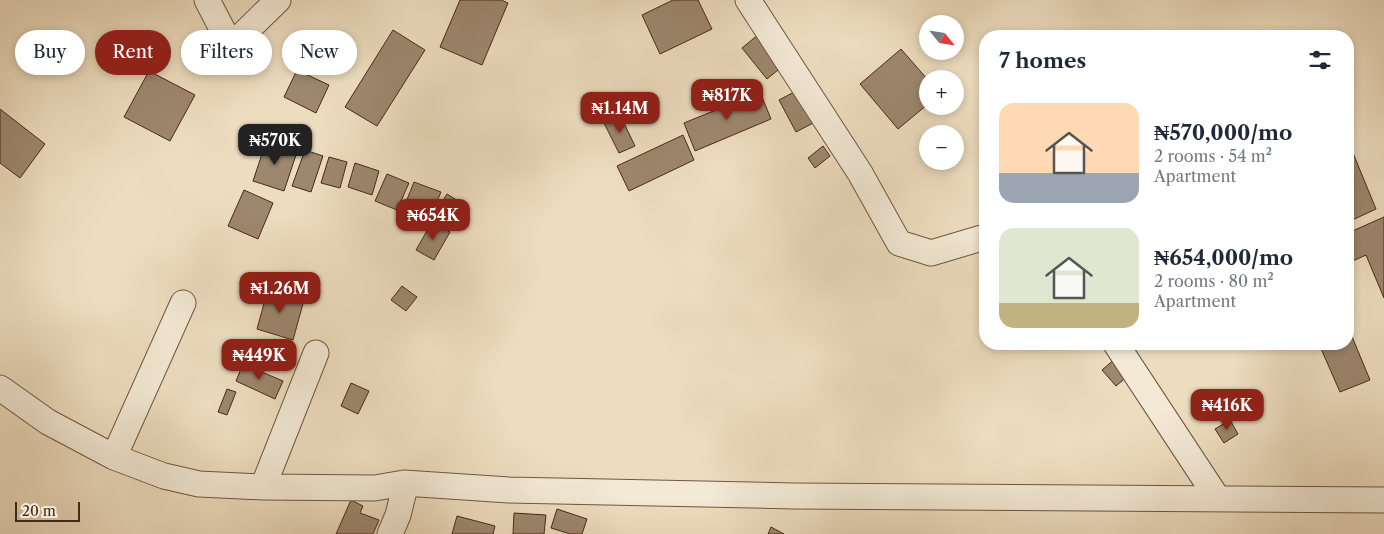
<!DOCTYPE html>
<html lang="en">
<head>
<meta charset="utf-8">
<style>
  :root { --surface:#fff; --page:#f6f6f7; --text:#1f2937; --muted:#747a83; --accent:#8f2418 }
  body { margin:0; font-family:"Libre Caslon Text",serif; background:var(--page); color:var(--text); height:100vh; display:flex; flex-direction:column; font-size:19px; white-space:nowrap }
  * { box-sizing:border-box; margin:0 }
  p { font-size:16px; color:var(--muted) }
  .icon { flex:none; width:28px; height:28px; fill:none; stroke:currentColor; stroke-width:2; stroke-linecap:round; stroke-linejoin:round }
  .map { position:relative; flex:1; overflow:hidden }
  .sheet { position:absolute; left:979px; top:30px; width:375px; height:320px; display:flex; flex-direction:column; background:var(--surface); border-radius:20px; box-shadow:0 2px 8px #0003 }
  .sheet>* { flex:none }
  .hud { position:absolute; left:15px; top:30px; width:475px; height:45px; display:flex; gap:10px }
  .needle { width:32px; rotate:120deg }
  .tools { position:absolute; left:919px; top:15px; display:grid; gap:10px }
  .tools a { display:grid; place-items:center; width:45px; height:45px; border-radius:50%; background:var(--surface); box-shadow:0 2px 8px #0003; font-size:25px }
  .scale { position:absolute; left:15px; bottom:12px; width:65px; box-sizing:border-box; padding-left:5px; border:2px solid #472917; border-top:0; font-size:14px; line-height:18px; white-space:nowrap; color:#472917; -webkit-text-stroke:4px #f3e9d5; paint-order:stroke }
  .price { position:absolute; translate:-50% -42px; padding:0 11px; border-radius:10px; background:var(--accent); color:#fff; font-size:16px; line-height:32px; filter:drop-shadow(0 1px 2px #0008) }
  .price::after { content:''; position:absolute; left:50%; top:30px; width:15px; height:11px; margin-left:-8px; background:inherit; clip-path:polygon(0 0,100% 0,50% 100%) }
  .price.on { background:#222; color:#fff }
  ul { padding:0; list-style:none }
  li { display:flex; align-items:center; gap:15px; height:125px; padding:0 20px }
  li span { display:grid; place-items:center; flex:none; width:140px; height:100px; border-radius:15px; color:#555 }
  li>.icon { margin-inline-start:auto }
  span .icon { width:60px; height:60px; fill:#fffc; stroke-width:1 }
  li b { font-size:21px }
  h2 { display:flex; justify-content:space-between; align-items:center; height:60px; padding:0 20px; font-size:21px }
  .tag { padding:0 18px; border-radius:22px; background:var(--surface); box-shadow:0 2px 8px #0003; font-size:18px; line-height:45px }
  .tag.on { background:var(--accent); color:#fff }
  .map>svg:first-child { display:block }
</style>
</head>
<body>
<div class="map">
<svg width="1384" height="534" viewBox="0 0 1384 534">
  <rect width="100%" height="100%" fill="#edddbf"/>
  <filter id="stains"><feTurbulence type="fractalNoise" baseFrequency=".004" numOctaves="4"/><feColorMatrix values="0 0 0 0 .2 0 0 0 0 .09 0 0 0 0 .02 0 0 0 .5 -.17"/></filter>
  <radialGradient id="worn" r=".72"><stop offset=".6" stop-color="#630" stop-opacity="0"/><stop offset="1" stop-color="#630" stop-opacity=".3"/></radialGradient>
  <path fill="#9d876e" stroke="#472917" d="M460 0H501L508 3 482 65 440 47Z
    M673 0H698L712 29 660 54 642 15Z
    M393 30 425 50 377 126 345 107Z
    M759 34 784 65 767 79 742 48Z
    M901 49 928 80V104L898 129 860 84Z
    M297 70 329 85 316 113 284 97Z
    M149 71 195 95 170 141 124 117Z
    M798 90 815 122 796 132 779 100Z
    M760 92 771 119 695 151 684 123Z
    M0 109 45 144 20 178 0 163Z
    M620 115 635 146 619 153 604 123Z
    M683 135 694 160 629 191 617 166Z
    M1348 141 1376 209 1348 222Z
    M266 142 297 152 284 191 253 181Z
    M823 146 830 156 815 168 808 158Z
    M305 150 323 156 311 192 292 186Z
    M329 157 347 162 340 188 321 183Z
    M355 163 379 171 372 195 348 187Z
    M387 174 409 183 397 210 375 201Z
    M414 182 441 192 428 223 402 212Z
    M244 190 273 203 258 239 228 226Z
    M447 194 463 204 454 221 437 210Z
    M1384 217V298L1366 255 1348 263V233Z
    M432 222 450 232 434 260 416 250Z
    M402 286 417 297 406 311 391 300Z
    M268 289 304 300 293 340 257 329Z
    M1348 327 1370 380 1340 392 1319 344H1348Z
    M1116 358 1130 374 1116 386 1102 370Z
    M243 364 283 381 275 399 236 381Z
    M351 383 369 391 358 414 341 406Z
    M227 389 236 392 227 415 218 412Z
    M1230 420 1238 434 1224 443 1215 429Z
    M351 500 363 506 360 513 379 520 373 534H336Z
    M557 509 587 519 582 534H570L551 528Z
    M514 513 546 515 544 534H513Z
    M457 516 495 526 493 534H452Z
    M771 527 784 534H768Z"/>
  <g fill="none" stroke-linecap="round" stroke-linejoin="round">
    <defs>
      <path id="street" d="M207 0 231 46 278 0
        M748 0 860 173 899 243 931 253 985 237
        M1116 344 1218 499
        M0 388 48 422 114 457 164 476 199 484 263 487 375 488 404 483 509 490 794 496 1384 500
        M114 457 183 303
        M263 487 316 353
        M390 534 398 515 405 487 404 483"/>
    </defs>
    <use href="#street" stroke="#705641" stroke-width="27"/>
    <use href="#street" stroke="#f3e9d5" stroke-width="25"/>
  </g>
  <rect width="100%" height="100%" filter="url(#stains)"/>
  <rect width="100%" height="100%" fill="url(#worn)"/>
</svg>
<div class="tools">
<a><svg class="needle" viewBox="-14 -14 28 28"><path d="M0-13l5 13h-10z" fill="#e53935"/><path d="M0 13l5-13h-10z" fill="#747a83"/></svg></a>
<a>+</a>
<a>−</a>
</div>
<div class="scale">20 m</div>
<b class="price" style="left:727px;top:121px">₦817K</b>
<b class="price" style="left:620px;top:134px">₦1.14M</b>
<b class="price on" style="left:275px;top:166px">₦570K</b>
<b class="price" style="left:433px;top:241px">₦654K</b>
<b class="price" style="left:280px;top:314px">₦1.26M</b>
<b class="price" style="left:259px;top:381px">₦449K</b>
<b class="price" style="left:1227px;top:431px">₦416K</b>
<div class="hud">
<a class="tag">Buy</a>
<a class="tag on">Rent</a>
<a class="tag">Filters</a>
<a class="tag">New</a>
</div>
<section class="sheet">
<h2>7 homes<svg class="icon" aria-label="filters" viewBox="0 0 24 24"><path d="M4 7h16M4 17h16"/><circle cx="9" cy="7" r="2"/><circle cx="15" cy="17" r="2"/></svg></h2>
<ul>
<li><span style="background:linear-gradient(#ffd9b3 70%,#9aa5b1 0)"><svg class="icon" aria-label="home" viewBox="0 0 24 24"><path d="M3 11l9-7 9 7M6 9v11h12V9"/></svg></span><div><b>₦570,000/mo</b><p>2 rooms · 54 m²</p><p>Apartment</p></div></li>
<li><span style="background:linear-gradient(#dfe7d0 75%,#c2b280 0)"><svg class="icon" aria-label="home" viewBox="0 0 24 24"><path d="M3 11l9-7 9 7M6 9v11h12V9"/></svg></span><div><b>₦654,000/mo</b><p>2 rooms · 80 m²</p><p>Apartment</p></div></li>
</ul>
</section>
</div>
</body>
</html>
